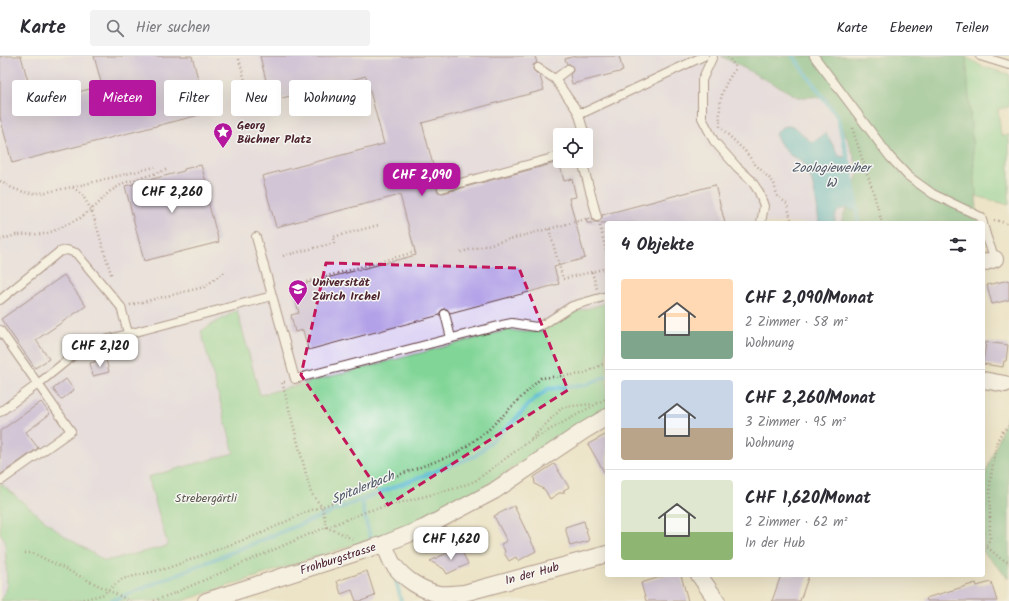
<!DOCTYPE html>
<html lang="de">
<head>
<meta charset="utf-8">
<style>
  :root { --surface:#fff; --page:#f2f2f3; --text:#2b2b33; --muted:#7c7c81; --line:#e1e1e2; --accent:#b5179e }
  body { margin:0; font-family:Kalam,sans-serif; background:var(--page); color:var(--text); height:100vh; display:flex; flex-direction:column; font-size:15px; white-space:nowrap }
  * { box-sizing:border-box; margin:0 }
  p { font-size:13px; color:var(--muted) }
  .icon { flex:none; width:22px; height:22px; fill:none; stroke:currentColor; stroke-width:2; stroke-linecap:round; stroke-linejoin:round }
  .map { position:relative; flex:1; overflow:hidden }
  .side { position:absolute; left:605px; top:165px; width:380px; height:356px; display:flex; flex-direction:column; background:var(--surface); border-radius:4px; box-shadow:0 4px 16px #0002 }
  .side>* { flex:none }
  .hud { position:absolute; left:12px; top:24px; width:380px; height:36px; display:flex; gap:8px }
  .fabs { position:absolute; left:553px; top:72px; display:grid; gap:8px }
  .fabs a { display:grid; place-items:center; width:40px; height:40px; border-radius:4px; background:var(--surface); box-shadow:0 4px 16px #0002; font-size:20px }
  .price { position:absolute; translate:-50% -34px; padding:0 9px; border-radius:8px; background:#fff; color:#222; font-size:13px; line-height:26px; filter:drop-shadow(0 1px 2px #0008) }
  .price::after { content:''; position:absolute; left:50%; top:24px; width:12px; height:9px; margin-left:-6px; background:inherit; clip-path:polygon(0 0,100% 0,50% 100%) }
  .price.on { background:var(--accent); color:#fff }
  ul { padding:0; list-style:none }
  li { display:flex; align-items:center; gap:12px; height:100px; padding:0 16px }
  li+li { border-top:1px solid var(--line) }
  li span { display:grid; place-items:center; flex:none; width:112px; height:80px; border-radius:4px; color:#555 }
  li>.icon { margin-inline-start:auto }
  span .icon { width:48px; height:48px; fill:#fffc; stroke-width:1 }
  li b { font-size:17px }
  h2 { display:flex; justify-content:space-between; align-items:center; height:48px; padding:0 16px; font-size:17px }
  .chip { padding:0 14px; border-radius:4px; background:var(--surface); box-shadow:0 4px 16px #0002; font-size:14px; line-height:36px }
  .chip.on { background:var(--accent); color:#fff }
  header { display:flex; align-items:center; gap:24px; box-sizing:border-box; height:56px; padding:0 20px; background:var(--surface); border-bottom:1px solid var(--line) }
  header strong { font-size:19px }
  nav { display:flex; gap:22px; margin-inline-start:auto; font-size:14px }
  .search { width:280px; height:36px; background:var(--page); display:flex; align-items:center; gap:10px; box-sizing:border-box; padding:0 14px; border-radius:4px; color:var(--muted); font-size:15px }
  .map>svg:first-child { display:block }
</style>
</head>
<body>
<header>
<strong>Karte</strong>
<div class="search"><svg class="icon" aria-label="search" viewBox="0 0 24 24"><circle cx="10" cy="10" r="6"/><path d="M15 15l6 6"/></svg>Hier suchen</div>
<nav><a>Karte</a><a>Ebenen</a><a>Teilen</a></nav>
</header>
<div class="map">
<svg width="1009" height="545" viewBox="0 0 1009 545">
  <rect width="100%" height="100%" fill="#f6f6f2"/>
  <filter id="ink" filterUnits="userSpaceOnUse"><feTurbulence type="fractalNoise" baseFrequency=".025" numOctaves="2"/><feDisplacementMap in="SourceGraphic" scale="8" xChannelSelector="R" yChannelSelector="G"/><feConvolveMatrix kernelMatrix="1 2 1 2 8 2 1 2 1" color-interpolation-filters="sRGB"/></filter>
  <filter id="wash" filterUnits="userSpaceOnUse"><feTurbulence type="fractalNoise" baseFrequency=".012" numOctaves="4" result="noise"/><feDisplacementMap in="SourceGraphic" scale="16" xChannelSelector="R" yChannelSelector="G"/><feGaussianBlur stdDeviation="0.9" result="paint"/><feColorMatrix in="noise" values="0 0 0 0 0 0 0 0 0 0 0 0 0 0 0 0 0 1.4 0 .05"/><feComposite in="paint" operator="in"/></filter>
  <g filter="url(#wash)">
    <rect width="100%" height="100%" fill="#ede4c7"/>
    <path fill="#dfd5f5" fill-rule="evenodd" d="M0 0H824L978 167H607V247L575 256 543 275 525 276 508 274 260 339 237 254 234 397 169 490 105 505 60 477 0 427ZM560 79H586V105H560Z
      M0 477 5 484 7 531 1 545H0Z"/>
    <path fill="#81d597" stroke="#667a61" d="M966 1 983 11 1009 18V51L998 53 1001 80 1009 79V149L976 140Z
      M607 247V353L577 369 469 441 423 466 182 545H1L7 531 5 484 0 477V427L60 477 105 505 168 490 148 421 234 397 201 275 237 254 260 339 508 274 525 276 543 275 575 256Z"/>
    <path fill="#68b680" stroke="#596a56" d="M721 0H964L966 1 978 167H841L859 115 847 82 827 41H798Z
      M1009 355V523L983 496V424Z"/>
    <path fill="#51b8cf" stroke="#4e6c7d" d="M788 70 795 71 812 87 826 77 839 100 848 101 857 156 845 152C836 155 835 158 835 167H819C817 150 814 117 800 105 797 103 793 101 790 99 783 93 779 86 775 78L782 71Z"/>
    <g fill="none" stroke-linecap="round" stroke-linejoin="round">
      <path stroke="#51b8cf" stroke-width="4.5" d="M793 0 837 60 850 111 856 145 858 167
        M363 443V452L370 481
        M394 520 396 524 401 545
        M111 545 363 443 475 400 513 366 529 348 548 333 586 329 607 320"/>
    </g>
    <g id="blocks">
      <path fill="#b2a1e8" d="M0 0H21L34 47 102 30 94 0H192L207 57 12 107 0 61Z
        M260 0H535L537 7 533 9V14L540 20 544 34 422 67 438 128 437 133 438 136 443 137 559 106 564 125 572 123 576 141 569 142 585 202 554 211 559 228 450 257 447 253H443L440 256V259L308 294 303 274 295 276 291 259 299 257 292 231 416 199 400 139 276 171 262 120 384 88 366 20 271 45Z
        M575 0H619L623 15 572 28 570 19 573 15V12L570 8H567L565 3Z
        M201 109 206 126 203 127 219 186 144 205 125 130 184 115V113Z
        M715 129 725 167H587L586 163 591 162 593 165 598 166 602 163V159Z
        M64 219 86 250 36 284 49 303 35 312 1 263Z
        M1009 224V244L992 248 987 229Z
        M986 286 1008 289 1006 305H1004L1003 311 983 308Z
        M106 303 109 316 93 320 90 307Z
        M66 323 74 334 61 344 53 333Z
        M41 346 50 358 26 376 38 392 0 419V375Z
        M607 378V421L588 388Z
        M554 408 569 431 564 434V437H559L550 443 545 434 535 428 534 421Z
        M514 450 536 495 518 505 516 501 509 505 504 497 505 495 501 488 507 485 494 460Z
        M584 465 589 485 570 490 565 471Z
        M460 491 468 508 447 518 444 513 430 505Z
        M367 515 375 540 361 545H356L352 534 341 538 337 525Z
        M667 519H681L688 545H646L641 527Z
        M781 519H809L800 545H772Z
        M991 526 997 545H927L926 542 976 527 977 530Z"/>
    </g>
  </g>
  <g filter="url(#ink)">
    <use href="#blocks" fill-opacity="0" stroke="#623d42" stroke-width="1"/>
    <g fill="none" stroke-linecap="round" stroke-linejoin="round">
      <defs>
        <path id="service" d="M713 0 702 24V62L714 85 737 111 751 124 759 136 764 150 761 167
          M814 0 890 101 908 120 933 138 981 161 983 167
          M980 0 1009 9
          M538 12 555 23 578 56 585 79
          M555 23 568 13
          M578 56H585L704 0
          M586 84 588 92 586 93
          M582 105 597 161
          M442 132 560 100
          M983 168 987 182 995 203
          M256 181 295 323 502 269 512 267 536 271 544 268 572 250 607 240
          M0 244 59 196 67 194 76 197 121 251 128 277
          M445 258 451 282
          M0 274 71 375 2 424
          M0 356 38 328 86 289 272 240"/>
        <path id="minor" d="M983 207 995 203
          M983 324 1005 328
          M384 488C387 494 389 502 393 508 404 523 421 534 439 538 447 539 456 537 464 537L607 498
          M699 519 717 545
          M206 545 384 488 424 472 494 435 585 374 607 361"/>
      </defs>
      <use href="#service" stroke="#623d42" stroke-width="10"/>
      <use href="#minor" stroke="#623d42" stroke-width="18"/>
      <path stroke="#623d42" stroke-width="2.5" stroke-dasharray="1 3" stroke-linecap="butt" d="M728 0 736 12C720 34 719 45 720 71L745 95 755 108 774 127 777 140 787 148 792 167
        M239 3 245 25
        M853 72 854 78 873 135 882 167
        M0 125C27 143 42 137 72 131L81 137 92 155 112 221
        M73 131 155 111
        M994 164 1009 168
        M600 170 607 198
        M549 173 563 223 607 212
        M0 184 16 179 45 178 53 175 80 162 97 149 109 136 124 127 169 113
        M461 196 586 163
        M283 200 334 187 333 181 379 169
        M592 216 597 233
        M291 230 415 196
        M130 249 204 231 226 215
        M285 326H282L311 437 322 451 327 472 339 476 352 483
        M1009 370 1002 376 997 385 990 426V483L986 490 1000 502 1009 507
        M531 383 563 351 592 348
        M25 497H33L130 545
        M75 545 102 539 122 523 168 512 262 477 306 456 338 445 374 428 456 398 487 375 541 322 583 318 607 306
        M154 545 177 536 312 477 368 455 457 432 475 425 528 386 607 342"/>
      <use href="#service" stroke="#fff" stroke-width="8"/>
      <use href="#minor" stroke="#fff" stroke-width="16"/>
    </g>
  </g>
  <path d="M0 0H1009V545H0ZM326 207 519 212 568 334 388 449 301 319Z" fill="#ede4c7" fill-opacity=".55" fill-rule="evenodd"/>
  <path fill="none" stroke="#c2185b" stroke-width="3" stroke-dasharray="8 5" stroke-linejoin="round" d="M326 207 519 212 568 334 388 449 301 319Z"/>
  <defs>
    <symbol id="sight-pin" viewBox="-11 -11 22 30"><path d="M0 17L-7.5 6A9.5 9.5 0 1 1 7.5 6Z" fill="#b5179e" stroke="#f6f6f2"/><path d="M0-6L1.8-2.2L6-1.7L2.9 1.2L3.7 5.4L0 3.3L-3.7 5.4L-2.9 1.2L-6-1.7L-1.8-2.2Z" fill="#fff"/></symbol>
    <symbol id="university-pin" viewBox="-11 -11 22 30"><path d="M0 17L-7.5 6A9.5 9.5 0 1 1 7.5 6Z" fill="#b5179e" stroke="#f6f6f2"/><path d="M0-5L7-2L0 1L-7-2ZM-4 1L0 2.5L4 1V4Q0 6-4 4Z" fill="#fff"/></symbol>
  </defs>
  <g fill-rule="evenodd">
    <use href="#sight-pin" x="212" y="65" width="22" height="30"/>
    <use href="#university-pin" x="287" y="222" width="22" height="30"/>
  </g>
  <g text-anchor="middle" dominant-baseline="central" stroke-width="3" stroke-linejoin="round" paint-order="stroke">
    <g font-size="12" font-weight="bold" fill="#4a1f2b" stroke="#f6f6f2" text-anchor="start">
      <text x="237" y="69">Georg<tspan x="237" dy="14">Büchner Platz</tspan></text>
      <text x="312" y="226">Universität<tspan x="312" dy="14">Zürich Irchel</tspan></text>
    </g>
    <g font-size="12" fill="#5a564b" stroke="#f6f6f2">
      <text x="206" y="442">Strebergärtli</text>
    </g>
    <g font-size="12" fill="#4a1f2b" stroke="#f6f6f2">
      <text transform="translate(338 503) rotate(-18)">Frohburgstrasse</text>
      <text transform="translate(532 518) rotate(-15)">In der Hub</text>
    </g>
    <g font-size="13" font-style="italic" fill="#4c5564" stroke="#f6f6f2">
      <text x="831" y="112">Zoologieweiher<tspan x="831" dy="15">W</tspan></text>
      <text transform="translate(363 432) rotate(-22)">Spitalerbach</text>
    </g>
  </g>
</svg>
<div class="fabs">
<a><svg class="icon" aria-label="locate" viewBox="0 0 24 24"><circle cx="12" cy="12" r="6"/><path d="M12 2v4M12 18v4M2 12h4M18 12h4"/></svg></a>
</div>
<b class="price on" style="left:422px;top:141px">CHF 2,090</b>
<b class="price" style="left:172px;top:158px">CHF 2,260</b>
<b class="price" style="left:100px;top:312px">CHF 2,120</b>
<b class="price" style="left:451px;top:505px">CHF 1,620</b>
<div class="hud">
<a class="chip">Kaufen</a>
<a class="chip on">Mieten</a>
<a class="chip">Filter</a>
<a class="chip">Neu</a>
<a class="chip">Wohnung</a>
</div>
<section class="side">
<h2>4 Objekte<svg class="icon" aria-label="filters" viewBox="0 0 24 24"><path d="M4 7h16M4 17h16"/><circle cx="9" cy="7" r="2"/><circle cx="15" cy="17" r="2"/></svg></h2>
<ul>
<li><span style="background:linear-gradient(#ffd9b3 65%,#7fa58c 0)"><svg class="icon" aria-label="home" viewBox="0 0 24 24"><path d="M3 11l9-7 9 7M6 9v11h12V9"/></svg></span><div><b>CHF 2,090/Monat</b><p>2 Zimmer · 58 m²</p><p>Wohnung</p></div></li>
<li><span style="background:linear-gradient(#c9d6e8 60%,#b9a48a 0)"><svg class="icon" aria-label="home" viewBox="0 0 24 24"><path d="M3 11l9-7 9 7M6 9v11h12V9"/></svg></span><div><b>CHF 2,260/Monat</b><p>3 Zimmer · 95 m²</p><p>Wohnung</p></div></li>
<li><span style="background:linear-gradient(#dfe7d0 65%,#8fb573 0)"><svg class="icon" aria-label="home" viewBox="0 0 24 24"><path d="M3 11l9-7 9 7M6 9v11h12V9"/></svg></span><div><b>CHF 1,620/Monat</b><p>2 Zimmer · 62 m²</p><p>In der Hub</p></div></li>
</ul>
</section>
</div>
</body>
</html>
